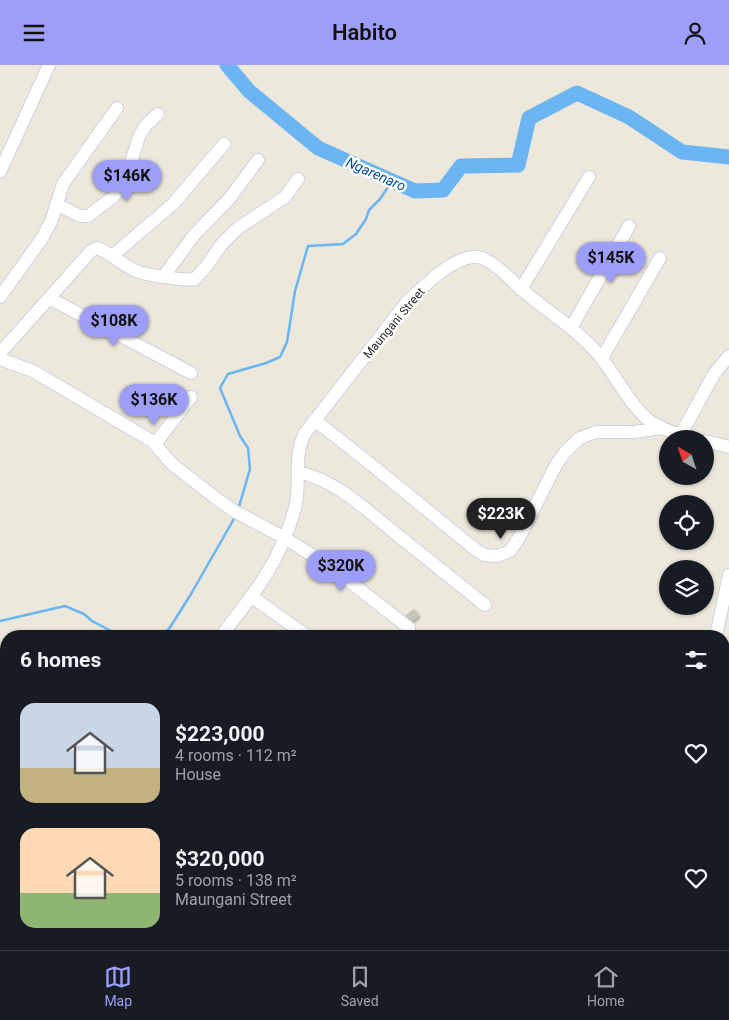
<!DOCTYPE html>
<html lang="en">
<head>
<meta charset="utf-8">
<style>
  :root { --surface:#171b24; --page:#20242c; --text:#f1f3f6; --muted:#9ea1a6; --line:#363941; --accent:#9c9efa }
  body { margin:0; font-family:Roboto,sans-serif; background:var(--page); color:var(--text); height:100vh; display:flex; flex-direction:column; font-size:19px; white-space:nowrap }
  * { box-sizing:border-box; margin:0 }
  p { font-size:16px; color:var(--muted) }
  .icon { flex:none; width:28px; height:28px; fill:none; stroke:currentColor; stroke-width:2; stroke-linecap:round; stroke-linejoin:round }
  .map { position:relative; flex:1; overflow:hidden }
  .panel { position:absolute; left:0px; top:565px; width:730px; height:320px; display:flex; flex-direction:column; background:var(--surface); border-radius:20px 20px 0 0; box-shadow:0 1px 4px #0004 }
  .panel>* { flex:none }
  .needle { width:32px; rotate:320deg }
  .tools { position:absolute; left:659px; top:365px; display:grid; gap:10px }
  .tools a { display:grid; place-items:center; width:55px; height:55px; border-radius:50%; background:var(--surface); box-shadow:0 1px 4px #0004; font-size:25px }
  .price { position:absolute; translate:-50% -42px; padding:0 11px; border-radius:18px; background:var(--accent); color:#111; font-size:16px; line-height:32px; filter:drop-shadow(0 1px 2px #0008) }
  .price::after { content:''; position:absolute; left:50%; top:30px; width:15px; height:11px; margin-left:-8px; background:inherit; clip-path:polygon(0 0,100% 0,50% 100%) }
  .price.selected { background:#222; color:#fff }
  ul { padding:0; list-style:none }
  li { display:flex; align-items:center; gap:15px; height:125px; padding:0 20px }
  li span { display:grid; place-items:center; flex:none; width:140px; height:100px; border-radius:15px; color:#555 }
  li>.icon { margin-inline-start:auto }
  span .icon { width:60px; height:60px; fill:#fffc; stroke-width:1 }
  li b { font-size:21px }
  h2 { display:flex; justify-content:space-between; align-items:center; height:60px; padding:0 20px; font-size:21px }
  header { display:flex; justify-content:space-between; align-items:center; height:65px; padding:0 20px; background:var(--accent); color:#111; font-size:22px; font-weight:600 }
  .dock { display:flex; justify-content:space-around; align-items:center; height:70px; border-top:1px solid var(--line); background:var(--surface); font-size:14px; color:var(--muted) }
  .dock a { display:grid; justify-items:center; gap:2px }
  .dock .selected { color:var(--accent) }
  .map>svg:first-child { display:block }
</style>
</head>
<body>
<header><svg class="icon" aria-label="menu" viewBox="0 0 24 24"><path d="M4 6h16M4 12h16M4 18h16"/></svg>Habito<svg class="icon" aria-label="person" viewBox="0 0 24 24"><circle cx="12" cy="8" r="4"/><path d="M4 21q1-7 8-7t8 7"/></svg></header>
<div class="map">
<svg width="729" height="885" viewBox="0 0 729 885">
  <defs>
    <filter id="shadow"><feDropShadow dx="1.5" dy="2.5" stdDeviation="1" flood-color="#0004"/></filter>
  </defs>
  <rect width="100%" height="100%" fill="#ece8db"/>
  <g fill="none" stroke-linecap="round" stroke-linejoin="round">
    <path stroke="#6ab5f2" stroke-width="2.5" d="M238 445 250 404 248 383 240 371 220 323 228 309 266 298 280 292 287 277 295 226 308 181 343 179 356 169 366 154 369 145 380 134 392 116
      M0 556 65 541 84 549 92 556 117 569 131 571
      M161 571 169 564 191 529 235 452"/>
    <path stroke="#6ab5f2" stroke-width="15" d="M227 0 249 26 318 83 415 126 443 125 461 101 518 100 529 53 577 28 629 52 682 87 729 92"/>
  </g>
  <path fill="#c7c6ba" stroke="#c8c4b5" filter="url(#shadow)" d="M414 544 419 550 409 558 404 552Z"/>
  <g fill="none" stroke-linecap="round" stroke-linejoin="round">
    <defs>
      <path id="minor" d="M0 107 49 0
        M56 139 80 151H88L113 132 125 116 139 72 145 61 158 49
        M112 191 173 139 224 79
        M164 211 194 170 229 134 258 95
        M521 224 589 112
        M0 232 43 172 52 154 63 119 117 43
        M49 233 191 308
        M571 263 629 161
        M0 288 91 186 97 183C111 188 121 199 134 205 143 210 185 216 195 214L208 199 221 180 238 163 285 132 298 114
        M602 293 660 193
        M0 294 33 306 152 376 172 399 217 434 234 446 285 473 335 505 409 563
        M314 355C369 396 421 441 475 484L484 490 497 491 510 486 519 473 556 400 565 387 580 373 596 367H634L662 363
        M680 371 714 309 729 291
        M705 376 729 382
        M155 379 191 332
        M298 407C336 415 365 444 395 468 425 492 455 516 485 540
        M252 532 307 571
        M221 571C254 529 281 496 295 443 302 416 292 394 305 368L407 237C423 222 449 195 472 192 476 191 483 193 486 195 500 202 510 214 521 224 546 246 576 263 597 288 615 308 630 342 651 357 664 365 679 370 693 374
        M716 571 729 510
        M0 591 6 589
        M0 642 6 649
        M0 787 6 786
        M633 879 654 885
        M80 885 83 879
        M135 885 136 879
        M176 885 183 879
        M366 885 368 879
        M489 885 492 879
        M610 885 611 879"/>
    </defs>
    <use href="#minor" stroke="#d0d0e3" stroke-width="14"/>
    <use href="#minor" stroke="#fff" stroke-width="12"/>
  </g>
  <g text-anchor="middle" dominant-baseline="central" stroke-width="5" stroke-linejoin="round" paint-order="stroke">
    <g font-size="12" fill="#2a2a2a" stroke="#fff">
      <text transform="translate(394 258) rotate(-50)">Maungani Street</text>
    </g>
    <g font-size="14" font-style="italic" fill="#094f9e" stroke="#fff">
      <text transform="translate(376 109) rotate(24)">Ngarenaro</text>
    </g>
  </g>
</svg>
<div class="tools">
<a><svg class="needle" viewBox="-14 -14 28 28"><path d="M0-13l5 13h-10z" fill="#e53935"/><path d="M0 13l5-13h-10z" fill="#9ea1a6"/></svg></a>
<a><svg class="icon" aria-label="locate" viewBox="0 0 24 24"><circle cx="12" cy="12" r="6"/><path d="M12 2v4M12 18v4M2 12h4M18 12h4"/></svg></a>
<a><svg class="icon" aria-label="layers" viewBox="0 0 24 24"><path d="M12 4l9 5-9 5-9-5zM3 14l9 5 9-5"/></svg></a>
</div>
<b class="price" style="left:127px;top:137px">$146K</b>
<b class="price" style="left:611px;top:219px">$145K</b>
<b class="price" style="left:114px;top:282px">$108K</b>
<b class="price" style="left:154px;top:361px">$136K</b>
<b class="price selected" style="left:501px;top:475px">$223K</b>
<b class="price" style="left:341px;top:527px">$320K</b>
<section class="panel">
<h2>6 homes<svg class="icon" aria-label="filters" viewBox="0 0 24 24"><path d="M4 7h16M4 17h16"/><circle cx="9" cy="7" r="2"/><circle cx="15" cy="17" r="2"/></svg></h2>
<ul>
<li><span style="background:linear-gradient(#c9d6e8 65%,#c2b280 0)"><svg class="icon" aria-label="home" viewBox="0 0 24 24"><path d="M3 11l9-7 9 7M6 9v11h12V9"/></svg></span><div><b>$223,000</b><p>4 rooms · 112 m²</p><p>House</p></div><svg class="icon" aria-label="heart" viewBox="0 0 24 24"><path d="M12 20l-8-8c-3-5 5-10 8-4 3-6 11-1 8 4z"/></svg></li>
<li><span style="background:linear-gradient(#ffd9b3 65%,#8fb573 0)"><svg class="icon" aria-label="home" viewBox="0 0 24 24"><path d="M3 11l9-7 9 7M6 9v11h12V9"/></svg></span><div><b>$320,000</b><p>5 rooms · 138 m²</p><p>Maungani Street</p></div><svg class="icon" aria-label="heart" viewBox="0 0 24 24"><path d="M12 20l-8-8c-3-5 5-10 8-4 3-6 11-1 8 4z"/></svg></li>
</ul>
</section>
</div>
<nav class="dock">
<a class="selected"><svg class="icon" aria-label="map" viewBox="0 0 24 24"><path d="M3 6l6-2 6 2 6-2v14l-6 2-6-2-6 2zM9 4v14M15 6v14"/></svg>Map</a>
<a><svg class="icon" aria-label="saved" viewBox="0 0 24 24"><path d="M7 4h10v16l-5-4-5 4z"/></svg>Saved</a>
<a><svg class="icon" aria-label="home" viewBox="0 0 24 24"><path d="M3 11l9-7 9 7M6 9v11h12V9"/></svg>Home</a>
</nav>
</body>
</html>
